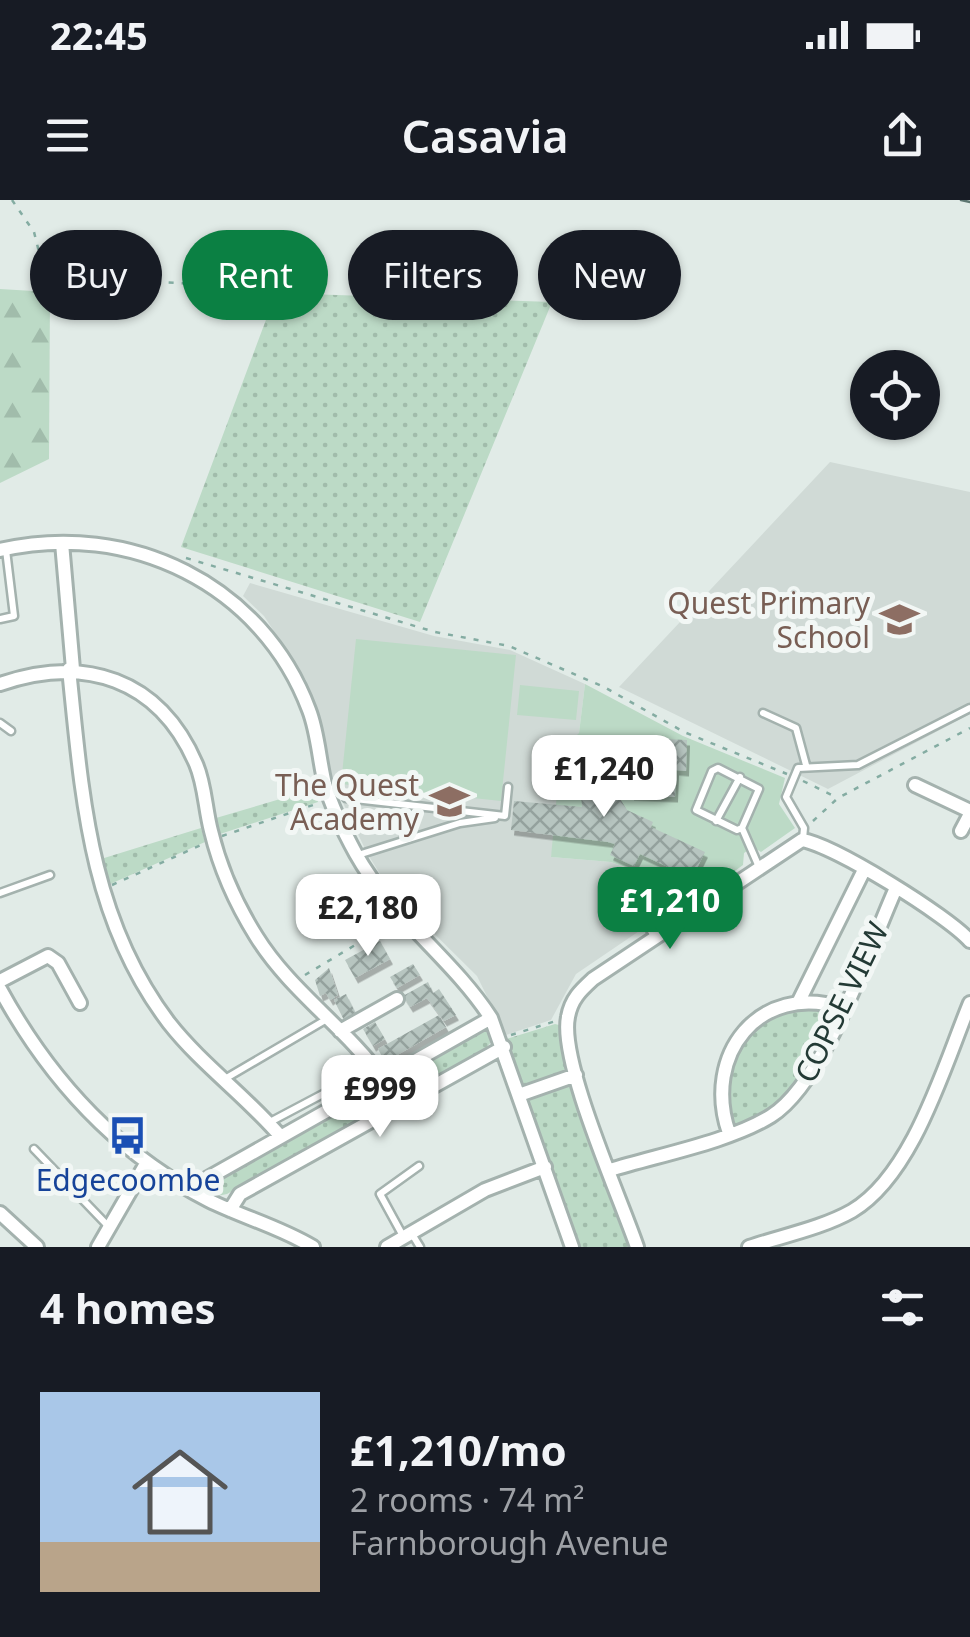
<!DOCTYPE html>
<html lang="en">
<head>
<meta charset="utf-8">
<style>
  :root { --surface:#171b24; --page:#20242c; --text:#f1f3f6; --muted:#9ea1a6; --accent:#0b8043 }
  body { margin:0; font-family:"Noto Sans",sans-serif; background:var(--page); color:var(--text); height:100vh; display:flex; flex-direction:column; font-size:38px; white-space:nowrap }
  * { box-sizing:border-box; margin:0 }
  p { font-size:32px; color:var(--muted) }
  .icon { flex:none; width:55px; height:55px; fill:none; stroke:currentColor; stroke-width:2; stroke-linecap:round; stroke-linejoin:round }
  .map { position:relative; height:1047px; overflow:hidden }
  .drawer { display:flex; flex-direction:column; background:var(--surface); flex:1 }
  .drawer>* { flex:none }
  .guide { position:absolute; left:30px; top:30px; width:910px; height:90px; display:flex; gap:20px }
  .buttons { position:absolute; left:850px; top:150px; display:grid; gap:20px }
  .buttons a { display:grid; place-items:center; width:90px; height:90px; border-radius:50%; background:var(--surface); box-shadow:0 2px 8px #0004; font-size:50px }
  .price { position:absolute; translate:-50% -85px; padding:0 22px; border-radius:20px; background:#fff; color:#222; font-size:32px; line-height:65px; filter:drop-shadow(0 2px 5px #0008) }
  .price::after { content:''; position:absolute; left:50%; top:60px; width:30px; height:22px; margin-left:-15px; background:inherit; clip-path:polygon(0 0,100% 0,50% 100%) }
  .price.selected { background:var(--accent); color:#fff }
  ul { padding:0; list-style:none }
  li { display:flex; align-items:center; gap:30px; height:250px; padding:0 40px }
  li span { display:grid; place-items:center; flex:none; width:280px; height:200px; border-radius:0px; color:#555 }
  li>.icon { margin-inline-start:auto }
  span .icon { width:120px; height:120px; fill:#fffc; stroke-width:1 }
  li b { font-size:42px }
  h2 { display:flex; justify-content:space-between; align-items:center; height:120px; padding:0 40px; font-size:42px }
  .pill { padding:0 35px; border-radius:45px; background:var(--surface); box-shadow:0 2px 8px #0004; font-size:35px; line-height:90px }
  .pill.selected { background:var(--accent); color:#fff }
  .status { display:flex; justify-content:space-between; align-items:center; height:70px; padding:0 50px; background:var(--surface); direction:ltr }
  .status svg { height:28px; fill:currentColor }
  header { display:flex; justify-content:space-between; align-items:center; height:130px; padding:0 40px; background:var(--surface); font-size:45px; font-weight:600 }
  .map>svg:first-child { display:block }
</style>
</head>
<body>
<div class="status"><b>22:45</b><svg viewBox="0 0 49 12"><path d="M0 12V9h3v3zM5 12V6h3v6zM10 12V3h3v9zM15 12V0h3v12zM26 1h20v11H26zM47 4h2v5h-2z"/></svg></div>
<header><svg class="icon" aria-label="menu" viewBox="0 0 24 24"><path d="M4 6h16M4 12h16M4 18h16"/></svg>Casavia<svg class="icon" aria-label="share" viewBox="0 0 24 24"><path d="M12 15V3M7 8l5-5 5 5M5 13v7h14v-7"/></svg></header>
<div class="map">
<svg width="970" height="1047" viewBox="0 0 970 1047">
  <defs>
    <pattern id="green-dots" width="8" height="8" patternUnits="userSpaceOnUse" patternTransform="scale(2.5)"><rect width="8" height="8" fill="#bcdac6"/><path d="M2 2h.1M6 6h.1" fill="none" stroke="#a1bcab" stroke-width="1.8" stroke-linecap="round"/></pattern>
    <pattern id="forest-firs" width="22" height="20" patternUnits="userSpaceOnUse" patternTransform="scale(2.5)"><rect width="22" height="20" fill="#bcdac6"/><path d="M5 1l3.5 6h-7zM16 11l3.5 6h-7z" fill="#a1bcab"/></pattern>
    <pattern id="building-cross-hatch" width="8" height="8" patternUnits="userSpaceOnUse" patternTransform="scale(2.5)"><rect width="8" height="8" fill="#b7c5c0"/><path d="M0 0l8 8M0 8l8-8" fill="none" stroke="#94a19d"/></pattern>
    <filter id="shadow"><feDropShadow dx="3" dy="5.5" stdDeviation="0" flood-color="#0004"/></filter>
  </defs>
  <rect width="100%" height="100%" fill="#e1ebe7"/>
  <path fill="#d0dad6" d="M830 262 970 292V514L828 589 619 487Z
    M250 383 434 436 510 450 585 484 579 533 551 657 611 662 684 691 679 704 576 774 551 820 506 835 477 776 390 690 367 653 334 584 306 480 264 416 243 396Z"/>
  <path fill="url(#green-dots)" d="M276 93 552 102 420 422 181 347Z
    M314 589 318 602 220 634 216 618Z
    M201 628 205 642 108 685 101 659Z
    M781 806 842 808 786 905 729 933 722 914 730 853Z
    M555 824 559 825 560 842 629 1047H580L506 839Z
    M481 828 490 830 494 838 484 851 227 994 217 996 208 991V984Z"/>
  <path fill="url(#forest-firs)" d="M0 89 50 92 49 259 0 283Z"/>
  <path fill="#bcdac6" d="M356 439 516 455 501 601 341 584Z
    M585 484 683 536 785 578 779 604 795 628 761 652 753 647 744 653 743 665 702 695 611 662 551 657 561 551 579 533Z
    M520 485 579 491 576 520 517 515Z"/>
  <path fill="url(#building-cross-hatch)" filter="url(#shadow)" d="M618 537 687 540 686 571 676 570 675 597 631 595V588H619Z
    M586 544 627 610 653 622 651 627 705 652 692 678 640 654 634 666 610 655 615 644 608 642 511 630 514 601 582 607 581 594 561 557Z
    M380 741 390 759 355 778 345 760Z
    M413 764 420 775 397 788 390 777Z
    M329 768 338 795 330 800 326 793 320 796 315 780Z
    M428 782 433 793 439 789 456 815 444 821 427 798 410 807 403 796Z
    M346 794 357 816 345 822 334 800Z
    M439 815 446 827 385 862 378 849Z
    M375 822 385 839 373 846 363 829Z"/>
  <g fill="none" stroke-linecap="round" stroke-linejoin="round">
    <defs>
      <path id="service" d="M0 419 14 416 6 350
        M763 513 796 528 806 565
        M0 523 11 531
        M718 568 759 589 742 628 737 630 696 610 712 571Z
        M346 598 505 616 508 587
        M716 621 740 577
        M742 628 759 667
        M803 639 804 628 786 597 798 568 858 565 970 508
        M358 655 460 623 495 618
        M0 693 50 675
        M641 715 654 736
        M223 880 327 819
        M270 922 374 867
        M34 949 109 1027
        M412 1034 420 1047
        M403 1036 380 994 419 966"/>
      <path id="minor" d="M62 343 73 469
        M0 350C129 320 262 384 309 510 318 533 319 560 325 584 332 608 344 632 356 654 391 717 452 758 491 818L572 1047
        M69 469C82 595 89 718 169 823 202 865 246 896 281 937
        M0 484C84 455 159 478 196 564 205 585 205 608 211 631 220 668 236 704 256 736 290 791 345 827 383 879
        M915 585 970 611
        M961 631 970 614
        M0 781 48 756 58 763 80 803
        M0 789C49 879 115 952 208 1000 242 1017 280 1027 313 1047
        M798 803 864 670
        M340 831 397 799
        M519 895 576 875
        M729 933C702 855 759 782 842 808
        M610 970C658 955 729 942 771 916 825 882 869 748 896 688
        M195 993 208 978 491 818
        M230 1010 240 994 504 847
        M0 1013 37 1047
        M98 1047 147 962
        M387 1047 485 990 545 967
        M637 1047C620 997 559 862 568 817 571 799 581 790 593 779L802 640C834 645 948 716 970 741
        M749 1047C782 1036 822 1028 852 1011 913 975 944 866 970 803"/>
    </defs>
    <use href="#service" stroke="#a4b2ae" stroke-width="11"/>
    <use href="#minor" stroke="#a4b2ae" stroke-width="18"/>
    <path stroke="#84aca2" stroke-width="2.5" stroke-dasharray="5 8" stroke-linecap="butt" d="M12 0 34 32 45 76 214 85
      M186 358 435 432 509 446 604 487 684 532 787 574
      M803 581 838 598
      M813 621 838 598 970 528
      M222 636 319 603
      M112 685 201 645
      M305 775 392 723
      M511 835 556 821"/>
    <use href="#service" stroke="#fff" stroke-width="6"/>
    <use href="#minor" stroke="#fff" stroke-width="12"/>
    <path stroke="#5d7671" stroke-width="2.5" d="M961 0 970 2"/>
  </g>
  <defs>
    <symbol id="school-bare" viewBox="-9 -9 18 18"><path d="M0-5L7-2L0 1L-7-2ZM-4 1L0 2.5L4 1V4Q0 6-4 4Z" fill="#8d6e63" stroke="#f2f7f5" stroke-width="2.5" paint-order="stroke"/></symbol>
    <symbol id="bus-bare" viewBox="-9 -9 18 18"><path d="M-5-6H5V4H4V6H2V4H-2V6H-4V4H-5ZM-3.5-4V0h7V-4ZM-3.5 1.2v1.5H-2V1.2ZM2 1.2v1.5H3.5V1.2Z" fill="#1a4fb4" stroke="#f2f7f5" stroke-width="2.5" paint-order="stroke"/></symbol>
  </defs>
  <g fill-rule="evenodd">
    <use href="#school-bare" x="872" y="392" width="55" height="55"/>
    <use href="#school-bare" x="422" y="574" width="55" height="55"/>
    <use href="#bus-bare" x="100" y="908" width="55" height="55"/>
  </g>
  <g text-anchor="middle" dominant-baseline="central" stroke-width="10" stroke-linejoin="round" paint-order="stroke">
    <g font-size="30" fill="#785e54" stroke="#f2f7f5" text-anchor="end">
      <text x="870" y="402">Quest Primary<tspan x="870" dy="34">School</tspan></text>
      <text x="419" y="584">The Quest<tspan x="419" dy="34">Academy</tspan></text>
    </g>
    <g font-size="30" fill="#233a35" stroke="#f2f7f5">
      <text transform="translate(841 802) rotate(-64)">COPSE VIEW</text>
    </g>
    <g font-size="30" fill="#164399" stroke="#f2f7f5">
      <text x="128" y="979">Edgecoombe</text>
    </g>
  </g>
</svg>
<div class="buttons">
<a><svg class="icon" aria-label="locate" viewBox="0 0 24 24"><circle cx="12" cy="12" r="6"/><path d="M12 2v4M12 18v4M2 12h4M18 12h4"/></svg></a>
</div>
<b class="price" style="left:604px;top:620px">£1,240</b>
<b class="price selected" style="left:670px;top:752px">£1,210</b>
<b class="price" style="left:368px;top:759px">£2,180</b>
<b class="price" style="left:380px;top:940px">£999</b>
<div class="guide">
<a class="pill">Buy</a>
<a class="pill selected">Rent</a>
<a class="pill">Filters</a>
<a class="pill">New</a>
</div>
</div>
<section class="drawer">
<h2>4 homes<svg class="icon" aria-label="filters" viewBox="0 0 24 24"><path d="M4 7h16M4 17h16"/><circle cx="9" cy="7" r="2"/><circle cx="15" cy="17" r="2"/></svg></h2>
<ul>
<li><span style="background:linear-gradient(#a9c7e8 75%,#b9a48a 0)"><svg class="icon" aria-label="home" viewBox="0 0 24 24"><path d="M3 11l9-7 9 7M6 9v11h12V9"/></svg></span><div><b>£1,210/mo</b><p>2 rooms · 74 m²</p><p>Farnborough Avenue</p></div></li>
</ul>
</section>
</body>
</html>
